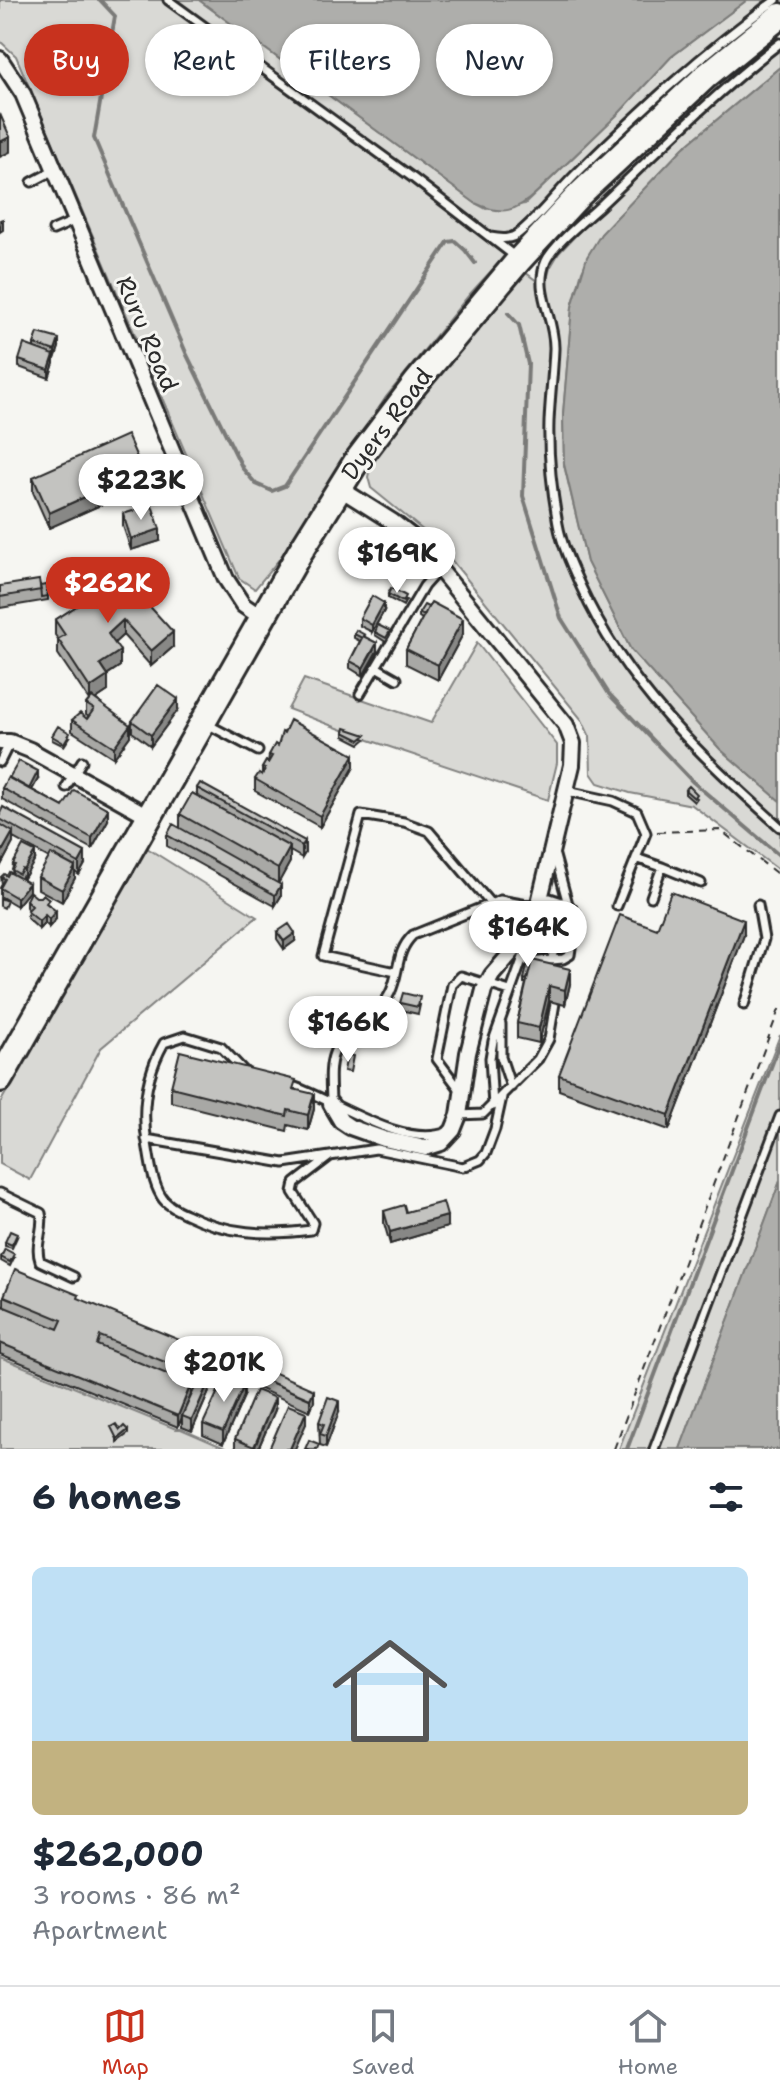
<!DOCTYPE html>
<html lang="en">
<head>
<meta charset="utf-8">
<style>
  :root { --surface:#fff; --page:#f6f6f7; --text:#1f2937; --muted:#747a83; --line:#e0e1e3; --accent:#c8321e }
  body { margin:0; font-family:"Shantell Sans",sans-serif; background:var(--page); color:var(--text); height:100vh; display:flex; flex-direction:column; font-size:30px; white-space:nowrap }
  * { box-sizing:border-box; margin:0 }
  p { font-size:26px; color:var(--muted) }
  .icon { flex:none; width:44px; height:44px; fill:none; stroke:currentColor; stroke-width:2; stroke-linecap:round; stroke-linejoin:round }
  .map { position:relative; height:1449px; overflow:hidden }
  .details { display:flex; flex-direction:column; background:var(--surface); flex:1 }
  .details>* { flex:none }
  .top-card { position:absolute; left:24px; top:24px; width:732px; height:72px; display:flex; gap:16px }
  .price { position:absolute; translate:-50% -68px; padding:0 18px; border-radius:28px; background:#fff; color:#222; font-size:26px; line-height:52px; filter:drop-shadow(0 2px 4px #0008) }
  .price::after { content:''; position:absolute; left:50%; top:48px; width:24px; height:18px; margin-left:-12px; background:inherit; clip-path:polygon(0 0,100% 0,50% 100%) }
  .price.on { background:var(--accent); color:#fff }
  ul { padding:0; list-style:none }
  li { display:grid; align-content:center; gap:16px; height:424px; padding:0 32px }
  li span { display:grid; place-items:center; height:248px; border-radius:12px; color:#555 }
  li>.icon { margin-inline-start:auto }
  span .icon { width:144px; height:144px; fill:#fffc; stroke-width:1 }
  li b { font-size:34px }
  h2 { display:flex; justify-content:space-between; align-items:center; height:96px; padding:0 32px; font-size:34px }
  .tag { padding:0 28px; border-radius:36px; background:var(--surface); box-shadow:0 2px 6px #0004; font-size:28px; line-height:72px }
  .tag.on { background:var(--accent); color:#fff }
  .tabs { display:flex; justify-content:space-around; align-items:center; height:112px; border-top:2px solid var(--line); background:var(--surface); font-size:22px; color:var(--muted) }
  .tabs a { display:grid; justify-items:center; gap:4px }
  .tabs .on { color:var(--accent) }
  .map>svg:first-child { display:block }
</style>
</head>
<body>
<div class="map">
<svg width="780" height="1449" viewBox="0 0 780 1449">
  <rect width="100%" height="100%" fill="#f6f6f2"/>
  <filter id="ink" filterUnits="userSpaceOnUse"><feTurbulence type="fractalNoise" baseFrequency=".0125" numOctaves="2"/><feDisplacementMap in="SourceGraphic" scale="16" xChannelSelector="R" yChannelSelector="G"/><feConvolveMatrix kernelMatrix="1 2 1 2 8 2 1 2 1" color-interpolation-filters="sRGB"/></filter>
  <g filter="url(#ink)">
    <path fill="#d9d9d5" stroke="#828280" stroke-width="2" d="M0 0H199L475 203 486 209 525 204 620 112 671 57 747 0H765L682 69 513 232 505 256 469 295 386 397 281 557 255 589 239 578 16 56 0 41Z
      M780 47V67L683 148 601 234 582 271 572 307 563 414 564 465 587 562 631 650 720 749 780 801V871L692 805 630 793 598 783 591 773 590 737 582 720 435 540 371 488 368 477 371 464 380 448 522 270 545 287 550 268 559 253 606 203 722 95Z
      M477 643 557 745V763L548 800 369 740 288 709 304 679 431 723Z
      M147 848 257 917 101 1048 30 1180 0 1164V1103Z
      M780 1035V1181L680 1449H619Z
      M0 1357 176 1429H181L227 1449H0Z"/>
    <path fill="#aeaeab" stroke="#7a7a78" stroke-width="2" d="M199 0H747L671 57 620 112 537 192C516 212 502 216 475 203Z
      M780 67V801L720 749 631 650 587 562 564 464 563 414 572 307 587 257 601 234 683 148Z
      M780 1181V1449H680Z"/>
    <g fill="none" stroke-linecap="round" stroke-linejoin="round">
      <path stroke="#7a7a78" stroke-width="4" d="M100 0 115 16 94 138 187 355 243 469 256 484 272 491 285 486 448 242 455 241 465 250 475 263
        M508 313 519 325 528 364 523 496 561 618 609 694 693 782 780 856
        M627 1449 780 1043"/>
      <defs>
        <path id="service" d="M168 0 413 178 517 258
          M780 43C716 92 659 150 601 205 586 219 554 244 546 261 533 291 555 318 554 349 553 374 550 398 549 422 548 456 552 491 558 524 562 546 572 567 581 587 626 686 700 755 780 827
          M32 182 55 170
          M53 230 76 220
          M490 237C501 239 511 240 519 233 540 216 557 193 575 175 639 112 703 52 776 0
          M376 667 397 679
          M360 694 424 586 440 568
          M207 724 258 751
          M0 762 10 742
          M66 787 82 761
          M567 791 613 801 637 812 646 833 617 906
          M636 858 662 867
          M651 897 662 867 701 883
          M540 899 550 898 565 903
          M552 959 563 902
          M528 962 563 959 570 955 576 913 568 904 555 856
          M396 972 323 956 361 815 404 822 429 831 490 903
          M744 1005 764 939 758 905
          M501 1024V1057L511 1087
          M245 1072 221 1047 185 1036 164 1043C146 1075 141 1107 147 1143 150 1160 152 1181 161 1196 166 1205 177 1210 186 1214 226 1234 267 1236 311 1230L313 1223 293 1192 295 1183 329 1157
          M287 1084C331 1097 401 1150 447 1132
          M461 1091 437 1059 452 985 461 976 510 991
          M331 1104C331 1088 328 1068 334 1053 343 1027 378 1018 390 993 400 973 395 952 413 935L500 900 538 907
          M493 1106 490 1058 493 1041 531 935
          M459 1115 483 1114 538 1059 549 1039 555 1003
          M146 1139 284 1163 376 1149 463 1167 480 1160 486 1153 495 1129 502 1097
          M0 1193 41 1213C45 1229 34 1244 40 1261L74 1277
          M654 1449 780 1116"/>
        <path id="minor" d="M0 59 23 94 226 579 243 605 262 618
          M0 742H10L30 750 150 817
          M331 1104 341 1121 350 1127 384 1139 425 1148 441 1143 453 1130 459 1115 468 1053 484 990 492 975 533 928 572 765 573 743 566 725 415 539 393 522 339 488"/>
        <path id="trunk" d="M0 1079 300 552 356 462 416 383 519 260 580 194 706 76 780 16"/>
      </defs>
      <use href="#service" stroke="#2b2b2b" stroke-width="13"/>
      <use href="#minor" stroke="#2b2b2b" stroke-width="20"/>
      <use href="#trunk" stroke="#2b2b2b" stroke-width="30"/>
      <path stroke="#2b2b2b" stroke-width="2" stroke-dasharray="8 6" stroke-linecap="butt" d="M657 832 720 830 780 876
        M614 1449 780 1007"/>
      <use href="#service" stroke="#f6f6f2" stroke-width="7"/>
      <use href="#minor" stroke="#f6f6f2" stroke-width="14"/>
      <use href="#trunk" stroke="#f6f6f2" stroke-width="24"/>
    </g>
    <path fill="#a8a8a5" stroke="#2b2b2b" stroke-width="2" d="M34 344 59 347 55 359H54V363L49 378 19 367V360L34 348Z
      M33 477 143 486 49 528 33 492Z
      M123 514 160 541 131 550 123 526Z
      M0 586H40L48 596V600L0 608Z
      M93 587 173 647 151 666 123 635 114 643 120 666 107 675 108 691 96 699 130 736 114 758 72 731V720L87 719 89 717 86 715V704L89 700 58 654V639L55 635V620L86 600 93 594Z
      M388 594 406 600 403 606 388 598Z
      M428 607 463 634 438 680 406 664V649L422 619 419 617V613Z
      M384 611 372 632 360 626V618Z
      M375 632 390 635 386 642 375 635Z
      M354 634 365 637 377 651 363 676 350 668V661L360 641 354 638Z
      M178 710 151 746 132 732V721Z
      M344 732 366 739 360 744 344 736Z
      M52 736 70 737 64 746 52 740Z
      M269 755 354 767 320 827 255 791V779L262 775V768L268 763Z
      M38 779 32 790 63 807 108 820 92 849 2 799V788Z
      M197 788 305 841V853L302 858 290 851V862L278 883 281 896 275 906 167 846V835L180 828V814L197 796Z
      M685 790 697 798 694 802 685 794Z
      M0 813 85 864 79 875 75 872V878L62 902 38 889V877L49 858 13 838V843L0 867Z
      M35 860 24 878 22 876 21 879 29 891 17 906 0 896V888L2 885 1 877 12 874 13 864Z
      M36 897 49 905 56 919 49 927 45 923 39 929 27 918 28 910 26 907V900Z
      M657 929 744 935 669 1130 559 1090V1075Z
      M277 932 295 941 284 949 277 939Z
      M524 979 570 984 565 1005 549 1001 539 1043 517 1038V1023L526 983H524Z
      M400 1003 420 1005 418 1014 400 1010Z
      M171 1087 296 1089 314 1109 308 1130 288 1125 287 1131 171 1102Z
      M384 1211 406 1212 447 1227 390 1244 384 1223Z
      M17 1237 12 1248 5 1246V1242Z
      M1 1257 14 1258 10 1266 1 1261Z
      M4 1296 79 1299 194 1357 185 1381 191 1395 178 1427 0 1354V1305L4 1307Z
      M224 1362 314 1401 310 1411 224 1373Z
      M215 1378 192 1431 182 1427V1416Z
      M244 1396 223 1444 203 1435V1424Z
      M275 1410 258 1449H235V1439Z
      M339 1412 326 1447 320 1445 319 1422Z"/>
    <path fill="#888886" stroke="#2b2b2b" stroke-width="2" d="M10 137V152L0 157V142Z
      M3 219V230L0 232V220Z
      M59 339V347L55 359V351Z
      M54 355V363L49 378V370Z
      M143 471V486L49 528V513Z
      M160 529V541L131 550V539Z
      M384 603V611L372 632V625Z
      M463 619V634L438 680V665Z
      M123 620V635L108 649V634Z
      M173 632V647L151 666V651Z
      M377 643V651L363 676V668Z
      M120 651V666L100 679V664Z
      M108 676V691L90 703V688Z
      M178 699V710L151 746V735Z
      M130 725V736L114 758V747Z
      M354 755V767L320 827V816Z
      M38 771V779L27 799V791Z
      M108 809V820L92 849V838Z
      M13 832V843L0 867V855Z
      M305 841V853L302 858V846Z
      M290 847V862L278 884V869Z
      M35 852V860L24 878V870Z
      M85 852V864L79 875V863Z
      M75 867V878L62 902V890Z
      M29 883V891L17 906V898Z
      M281 885V896L275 906V895Z
      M56 911V919L49 927V919Z
      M45 915V923L39 929V921Z
      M744 920V935L669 1130V1115Z
      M295 933V941L284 949V941Z
      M570 969V984L565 1005V990Z
      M549 986V1001L539 1043V1028Z
      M314 1094V1109L308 1130V1115Z
      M447 1216V1227L390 1244V1232Z
      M194 1346V1357L185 1381V1370Z
      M215 1367V1378L192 1431V1420Z
      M191 1384V1395L178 1427V1416Z
      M244 1385V1396L223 1444V1432Z
      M314 1390V1401L310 1411V1399Z
      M275 1398V1410L258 1449H254Z
      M339 1401V1412L326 1447V1436Z
      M306 1412V1424L295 1449H290Z
      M128 1430V1434L117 1442V1439Z"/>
    <path fill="#c3c3c0" stroke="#2b2b2b" stroke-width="2" d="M0 114 10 137 0 142Z
      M38 333 59 339 55 351 34 344Z
      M24 344 54 355 49 370 19 360Z
      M127 435 143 471 49 513 33 477Z
      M152 505 160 529 131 539 123 514Z
      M115 568 173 632 151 651 123 620 108 634 120 651 100 664 108 676 90 688 58 639 65 635 55 620 86 600 96 591 93 587Z
      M39 580 41 590 0 597V586Z
      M46 585 48 596 41 597 40 586Z
      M391 588 406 596 403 602 388 594Z
      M372 596 384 603 372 625 360 618Z
      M431 602 463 619 438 665 406 649Z
      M424 605 428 607 424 616 419 613Z
      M378 625 390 631 386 638 375 632Z
      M356 630 365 635 364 636H363L362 638 354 634Z
      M363 636 377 643 363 668 350 661Z
      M158 685 178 699 151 735 132 721Z
      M92 697 130 725 114 747 72 720 80 713 87 719 94 709 86 704Z
      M290 720 354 755 320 816 255 779 259 773 262 775 265 769 262 768 266 761 268 763 272 756 269 755 275 744 278 746 282 732 284 733Z
      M58 726 70 733 64 743 52 736Z
      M345 728 366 735 360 740 344 732Z
      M19 761 38 771 29 789 9 778Z
      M8 777 63 807 74 790 108 809 92 838 2 788Z
      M200 783 305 841 302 846 197 788Z
      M689 786 697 794 694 798 685 790Z
      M192 793 290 847 278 869 180 814Z
      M3 807 85 852 79 863 0 819V813Z
      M0 824 13 832 0 855Z
      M173 824 281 885 275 895 167 835Z
      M23 846 35 852 24 870 22 869 19 874 12 870 15 865 13 864Z
      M51 854 75 867 62 890 38 877Z
      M9 872 29 883 17 898 0 888 5 879 1 877 4 874 7 876Z
      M30 892 36 897H40L43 894 49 899 46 903 56 911 49 919 45 915 39 921 27 911 32 906 26 900Z
      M671 892 744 920 669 1115 559 1075 620 915 657 929Z
      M0 898 7 901 4 908 0 906Z
      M289 924 295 933 284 941 277 932Z
      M529 958 533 959 532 960 527 980 524 979Z
      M532 960 570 969 565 990 549 986 539 1028 517 1023Z
      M403 993 420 997 418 1007 400 1003Z
      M180 1051 296 1080 293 1089 314 1094 308 1115 288 1110 287 1116 171 1087Z
      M347 1055 353 1056 350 1072 344 1071Z
      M443 1202 447 1216 390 1232 384 1211 404 1205 406 1212Z
      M10 1231 17 1234 12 1245 5 1242Z
      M5 1249 14 1254 10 1262 1 1257Z
      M15 1269 79 1295 78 1298 194 1346 185 1370 100 1336 97 1345 191 1384 178 1416 0 1343V1305L58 1329 62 1320 4 1296Z
      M228 1352 314 1390 310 1399 224 1362Z
      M206 1363 215 1367 192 1420 182 1416Z
      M225 1376 244 1385 223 1432 203 1424Z
      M256 1390 275 1398 254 1447 235 1439Z
      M328 1397 339 1401 326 1436 320 1434 324 1424 319 1422Z
      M288 1405 306 1412 290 1449H269Z
      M116 1424 120 1430 124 1426 128 1430 117 1439 111 1427Z
      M309 1440 319 1444 317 1449H305Z"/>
  </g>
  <g text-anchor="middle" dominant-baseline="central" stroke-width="6" stroke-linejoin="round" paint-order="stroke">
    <g font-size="24" fill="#2b2b2b" stroke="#f6f6f2">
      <text transform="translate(147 334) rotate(67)">Ruru Road</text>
      <text transform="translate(387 424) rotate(-53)">Dyers Road</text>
    </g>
  </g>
</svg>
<b class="price" style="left:141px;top:522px">$223K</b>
<b class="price" style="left:397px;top:595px">$169K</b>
<b class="price on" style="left:108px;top:625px">$262K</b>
<b class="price" style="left:528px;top:969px">$164K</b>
<b class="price" style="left:348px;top:1064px">$166K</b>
<b class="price" style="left:224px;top:1404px">$201K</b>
<div class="top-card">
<a class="tag on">Buy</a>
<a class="tag">Rent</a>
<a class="tag">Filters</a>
<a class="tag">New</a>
</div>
</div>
<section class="details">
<h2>6 homes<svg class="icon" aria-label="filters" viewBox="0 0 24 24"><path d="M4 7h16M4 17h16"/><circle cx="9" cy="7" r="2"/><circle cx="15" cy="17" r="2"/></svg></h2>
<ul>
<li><span style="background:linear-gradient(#bfe0f5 70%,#c2b280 0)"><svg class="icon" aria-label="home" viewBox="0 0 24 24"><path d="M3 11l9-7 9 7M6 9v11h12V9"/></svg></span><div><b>$262,000</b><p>3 rooms · 86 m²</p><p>Apartment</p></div></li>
</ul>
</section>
<nav class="tabs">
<a class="on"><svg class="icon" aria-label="map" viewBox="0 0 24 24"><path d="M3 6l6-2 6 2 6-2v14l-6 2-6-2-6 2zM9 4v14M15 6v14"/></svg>Map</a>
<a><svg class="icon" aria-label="saved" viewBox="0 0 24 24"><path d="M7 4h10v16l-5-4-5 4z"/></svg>Saved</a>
<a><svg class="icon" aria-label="home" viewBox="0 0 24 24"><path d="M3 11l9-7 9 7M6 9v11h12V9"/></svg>Home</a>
</nav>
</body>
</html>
